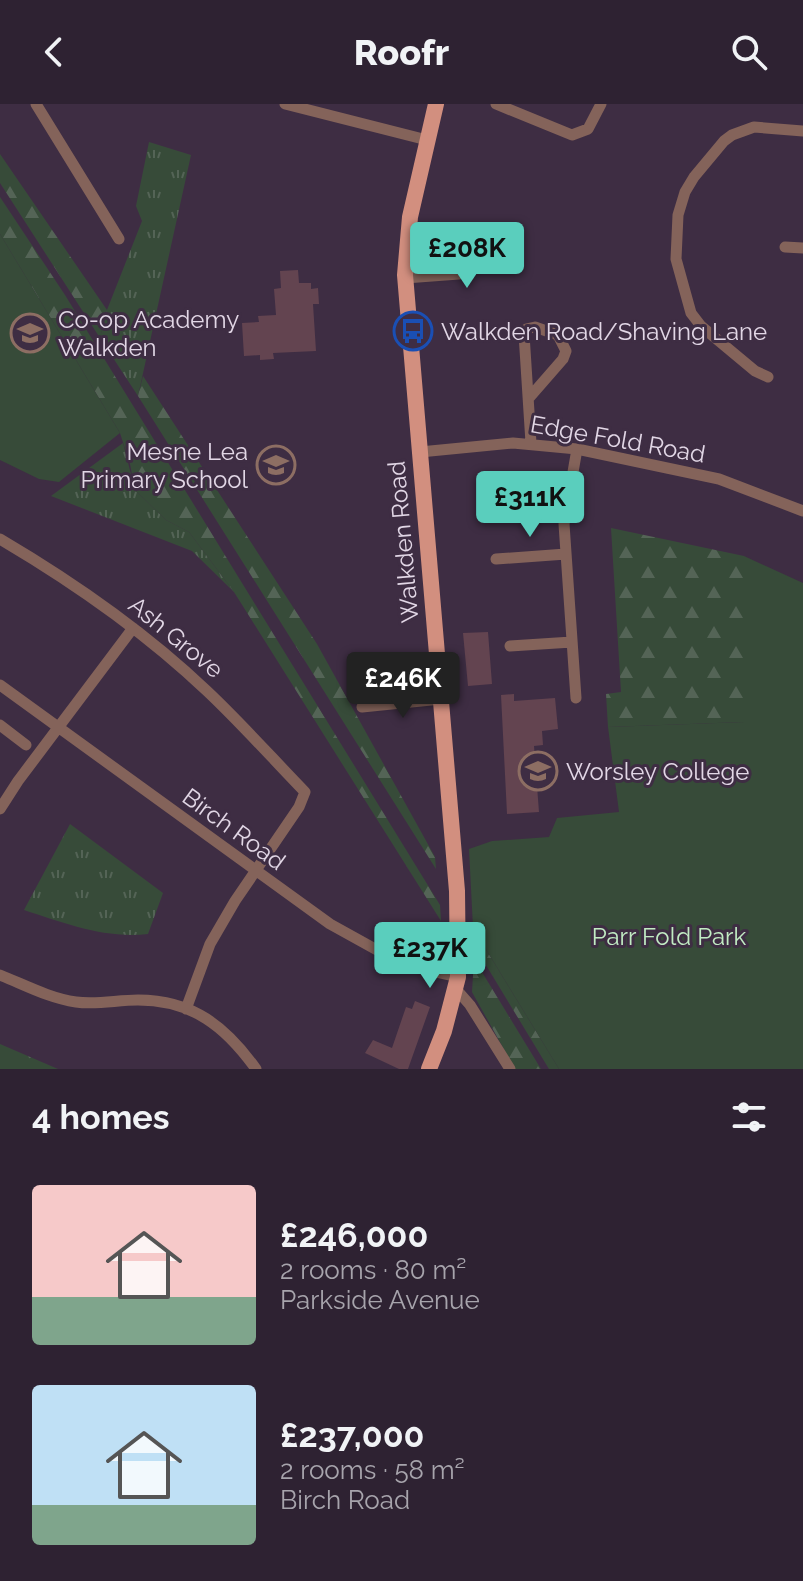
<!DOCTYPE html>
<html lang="en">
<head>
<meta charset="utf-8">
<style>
  :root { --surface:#2e2232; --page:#362a3a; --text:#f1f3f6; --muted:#a7a4ac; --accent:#5acebd }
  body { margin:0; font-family:Raleway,sans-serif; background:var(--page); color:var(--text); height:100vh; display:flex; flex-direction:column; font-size:30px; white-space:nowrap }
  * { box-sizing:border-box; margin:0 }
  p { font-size:26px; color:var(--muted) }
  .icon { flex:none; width:44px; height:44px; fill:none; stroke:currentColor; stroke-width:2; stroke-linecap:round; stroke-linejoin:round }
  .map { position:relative; height:965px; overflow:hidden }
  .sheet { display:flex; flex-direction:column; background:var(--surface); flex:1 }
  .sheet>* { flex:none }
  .price { position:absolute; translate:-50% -68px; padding:0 18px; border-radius:8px; background:var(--accent); color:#111; font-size:26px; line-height:52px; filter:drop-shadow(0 2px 4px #0008) }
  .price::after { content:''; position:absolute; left:50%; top:48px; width:24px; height:18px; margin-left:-12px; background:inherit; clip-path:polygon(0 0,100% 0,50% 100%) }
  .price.current { background:#222; color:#fff }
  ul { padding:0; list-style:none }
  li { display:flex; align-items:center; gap:24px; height:200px; padding:0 32px }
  li span { display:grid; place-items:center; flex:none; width:224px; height:160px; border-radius:8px; color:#555 }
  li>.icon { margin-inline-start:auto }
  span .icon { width:96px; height:96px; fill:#fffc; stroke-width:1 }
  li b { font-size:34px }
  h2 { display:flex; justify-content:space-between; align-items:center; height:96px; padding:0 32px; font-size:34px }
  header { display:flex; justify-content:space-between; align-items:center; height:104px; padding:0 32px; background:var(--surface); font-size:36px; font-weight:800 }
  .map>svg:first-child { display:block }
</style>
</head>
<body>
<header><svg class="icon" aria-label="back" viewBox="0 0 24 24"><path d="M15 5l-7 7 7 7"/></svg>Roofr<svg class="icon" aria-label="search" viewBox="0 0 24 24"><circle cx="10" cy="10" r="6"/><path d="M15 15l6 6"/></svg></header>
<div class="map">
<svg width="803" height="965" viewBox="0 0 803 965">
  <defs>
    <pattern id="grass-tufts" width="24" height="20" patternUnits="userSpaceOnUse" patternTransform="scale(2)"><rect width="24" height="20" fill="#374b39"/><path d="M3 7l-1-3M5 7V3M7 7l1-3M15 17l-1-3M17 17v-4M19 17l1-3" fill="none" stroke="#546456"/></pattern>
    <pattern id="forest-firs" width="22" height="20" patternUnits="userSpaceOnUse" patternTransform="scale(2)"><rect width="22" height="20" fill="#374b39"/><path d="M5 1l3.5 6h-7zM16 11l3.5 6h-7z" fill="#546456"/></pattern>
  </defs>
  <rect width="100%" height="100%" fill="#3e2d43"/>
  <path fill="url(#grass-tufts)" d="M149 38 191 51 138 292 100 234 107 206 142 117 136 102Z
    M123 339 135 386 166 416 189 428 234 488 192 447 51 392Z
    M70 720 163 789 148 830C105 835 64 819 24 806Z
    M0 940 58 965H0Z"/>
  <path fill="url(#forest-firs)" d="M0 50 107 206 100 234 0 79Z
    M0 93 65 191 440 801 441 817 234 488 189 428 166 416 135 386 130 360 120 329 0 130Z
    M143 272 317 540 435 753 436 765 138 292Z
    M611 424 744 452V618L608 623 606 590 621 588Z
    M473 824 559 965H549L472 838Z
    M474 855 541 965H515L472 888Z"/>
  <path fill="#374b39" d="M0 130 120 329 59 378 39 375 0 356Z
    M744 452 803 479V965H559L473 824 469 745 492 737 549 733 557 714 619 708 608 623 744 618Z"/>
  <path fill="#634450" d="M298 166 299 179H311V185L318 184 319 200H313L316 247 273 249 274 255 260 256V251L244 252 242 219 259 218 258 212 276 211 274 185 281 184 280 167Z
    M488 528 492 580 468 582 463 529Z
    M514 590V597L555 594 558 625 542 627 543 641 534 642 539 708 507 710 501 591Z
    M415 897 430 903 408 965H399L365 949 373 936 392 944 406 903 412 905Z"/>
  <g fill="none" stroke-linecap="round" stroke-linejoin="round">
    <path stroke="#84635a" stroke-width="11" d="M36 0 119 135
      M285 0 427 36
      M496 0 572 31 588 25 601 0
      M785 143 803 144
      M405 174 459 170 498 138
      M768 273 755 267 701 222 691 209 676 155 678 111 685 88 694 73 724 37 732 31 754 23 803 27
      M529 294 563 255 566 247 558 231 535 223 526 225 524 230 531 339
      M420 348 513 339 577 345 719 375 803 407
      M0 435C73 478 145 528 207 587 241 619 272 654 305 688L299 703 235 797 210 840 186 905
      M496 455 566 450
      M510 542 572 538
      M0 581 330 820 404 861 458 873
      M576 594 564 420 577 345
      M362 603 441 595
      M0 621 26 641
      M0 705 18 677 133 524
      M0 871C25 881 49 894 76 898 97 901 117 896 138 896 193 896 226 923 256 965
      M456 885 470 901 510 965"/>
    <path stroke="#d28f7f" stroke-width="16" d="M429 965 444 927 458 873 457 787 405 171 410 113 436 0"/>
  </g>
  <defs>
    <symbol id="bus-ring" viewBox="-11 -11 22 22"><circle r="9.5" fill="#3e2d43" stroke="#1a4fb4" stroke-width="1.5"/><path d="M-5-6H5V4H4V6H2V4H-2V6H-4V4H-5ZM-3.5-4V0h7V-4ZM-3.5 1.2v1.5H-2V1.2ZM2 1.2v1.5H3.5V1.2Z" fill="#1a4fb4"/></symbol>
    <symbol id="school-ring" viewBox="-11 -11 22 22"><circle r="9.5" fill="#3e2d43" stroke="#8d6e63" stroke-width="1.5"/><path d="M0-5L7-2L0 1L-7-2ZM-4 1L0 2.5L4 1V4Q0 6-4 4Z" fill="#8d6e63"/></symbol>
    <symbol id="university-ring" viewBox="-11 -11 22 22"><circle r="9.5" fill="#3e2d43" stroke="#8d6e63" stroke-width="1.5"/><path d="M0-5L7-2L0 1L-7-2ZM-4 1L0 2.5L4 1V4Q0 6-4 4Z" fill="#8d6e63"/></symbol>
  </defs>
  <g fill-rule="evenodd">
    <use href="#bus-ring" x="391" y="205" width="44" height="44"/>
    <use href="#school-ring" x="8" y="207" width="44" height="44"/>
    <use href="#school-ring" x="254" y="339" width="44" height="44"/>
    <use href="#university-ring" x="516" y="645" width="44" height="44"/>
  </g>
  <g text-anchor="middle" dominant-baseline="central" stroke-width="6" stroke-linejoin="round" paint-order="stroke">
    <g font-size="24" fill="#e2d7e6" stroke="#3e2d43" text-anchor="start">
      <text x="58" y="215">Co-op Academy<tspan x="58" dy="28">Walkden</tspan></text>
      <text x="441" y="227">Walkden Road/Shaving Lane</text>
      <text x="248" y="347" text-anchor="end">Mesne Lea<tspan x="248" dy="28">Primary School</tspan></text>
      <text x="566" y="667">Worsley College</text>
    </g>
    <g font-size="24" fill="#e2d7e6" stroke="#3e2d43">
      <text transform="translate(618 335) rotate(10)">Edge Fold Road</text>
      <text transform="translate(403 438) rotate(-95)">Walkden Road</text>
      <text transform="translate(176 533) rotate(39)">Ash Grove</text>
      <text transform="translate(234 725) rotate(36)">Birch Road</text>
    </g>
    <g font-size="24" fill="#c1ecc3" stroke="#3e2d43">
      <text x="669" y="832">Parr Fold Park</text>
    </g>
  </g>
</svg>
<b class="price" style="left:467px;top:186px">£208K</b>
<b class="price" style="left:530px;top:435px">£311K</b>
<b class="price current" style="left:403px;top:616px">£246K</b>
<b class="price" style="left:430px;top:886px">£237K</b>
</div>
<section class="sheet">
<h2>4 homes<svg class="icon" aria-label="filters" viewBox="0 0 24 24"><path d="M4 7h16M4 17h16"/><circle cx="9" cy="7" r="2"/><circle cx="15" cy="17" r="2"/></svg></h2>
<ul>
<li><span style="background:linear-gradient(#f6c9c9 70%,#7fa58c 0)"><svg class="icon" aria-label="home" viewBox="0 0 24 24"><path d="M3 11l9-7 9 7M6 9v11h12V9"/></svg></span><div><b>£246,000</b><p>2 rooms · 80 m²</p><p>Parkside Avenue</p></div></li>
<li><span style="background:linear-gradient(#bfe0f5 75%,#7fa58c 0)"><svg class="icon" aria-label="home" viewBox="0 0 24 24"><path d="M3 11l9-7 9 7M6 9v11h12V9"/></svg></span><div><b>£237,000</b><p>2 rooms · 58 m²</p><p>Birch Road</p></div></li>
</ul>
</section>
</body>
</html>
